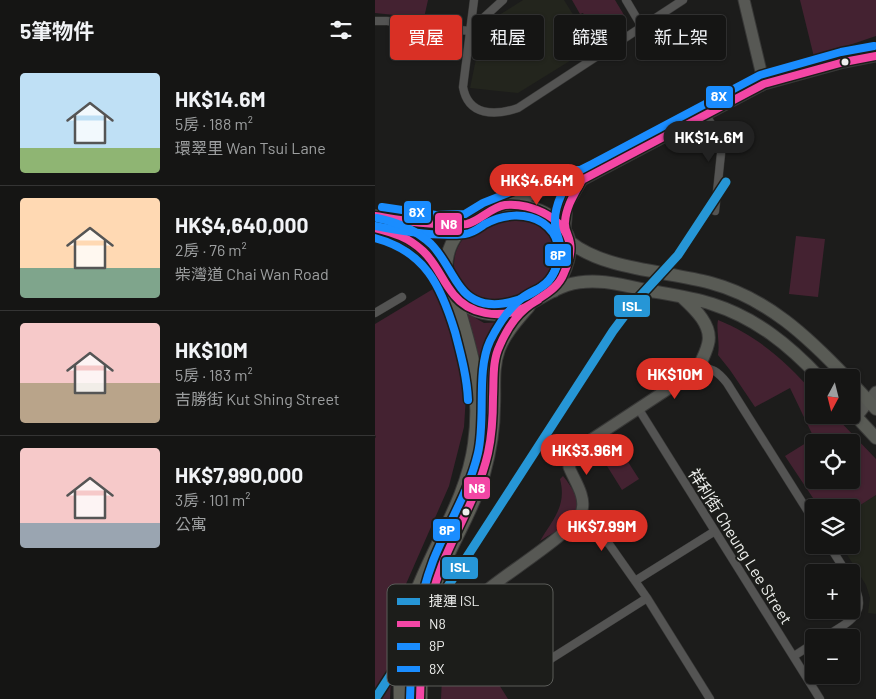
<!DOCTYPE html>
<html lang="zh-TW">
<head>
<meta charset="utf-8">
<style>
  :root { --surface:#151514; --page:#1e1e1d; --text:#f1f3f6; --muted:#9d9fa0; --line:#343434; --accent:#d93025 }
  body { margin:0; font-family:Barlow,"Noto Sans TC",sans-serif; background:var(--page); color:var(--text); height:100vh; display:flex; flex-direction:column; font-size:19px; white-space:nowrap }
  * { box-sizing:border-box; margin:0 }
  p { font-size:16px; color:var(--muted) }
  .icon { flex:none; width:28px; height:28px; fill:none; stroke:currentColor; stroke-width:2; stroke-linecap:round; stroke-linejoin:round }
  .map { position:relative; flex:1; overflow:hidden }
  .panel { display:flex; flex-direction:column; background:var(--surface); width:375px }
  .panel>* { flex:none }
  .hud { position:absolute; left:15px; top:15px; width:410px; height:45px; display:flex; gap:10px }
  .needle { width:32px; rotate:187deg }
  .tools { position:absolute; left:430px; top:369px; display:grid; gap:10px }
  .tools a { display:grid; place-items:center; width:55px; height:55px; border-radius:5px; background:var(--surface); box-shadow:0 1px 4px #0004,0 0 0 1px var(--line); font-size:25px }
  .price { position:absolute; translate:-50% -42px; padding:0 11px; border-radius:18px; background:var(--accent); color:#fff; font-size:16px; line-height:32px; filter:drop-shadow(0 1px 2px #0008) }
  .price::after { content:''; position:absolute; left:50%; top:30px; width:15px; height:11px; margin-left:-8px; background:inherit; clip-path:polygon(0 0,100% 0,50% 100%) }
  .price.on { background:#222; color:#fff }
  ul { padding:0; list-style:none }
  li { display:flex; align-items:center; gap:15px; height:125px; padding:0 20px }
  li+li { border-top:1px solid var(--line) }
  li span { display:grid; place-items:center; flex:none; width:140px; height:100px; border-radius:5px; color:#555 }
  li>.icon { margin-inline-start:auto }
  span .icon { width:60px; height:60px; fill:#fffc; stroke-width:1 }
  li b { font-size:21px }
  h2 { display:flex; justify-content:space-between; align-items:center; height:60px; padding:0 20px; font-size:21px }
  .tag { padding:0 18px; border-radius:5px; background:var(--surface); box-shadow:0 1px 4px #0004,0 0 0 1px var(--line); font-size:18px; line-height:45px }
  .tag.on { background:var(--accent); color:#fff }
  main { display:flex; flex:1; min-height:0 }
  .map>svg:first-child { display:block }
</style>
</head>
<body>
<main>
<section class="panel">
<h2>5筆物件<svg class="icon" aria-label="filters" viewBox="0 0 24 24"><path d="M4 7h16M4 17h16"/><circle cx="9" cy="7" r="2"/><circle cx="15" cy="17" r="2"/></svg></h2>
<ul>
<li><span style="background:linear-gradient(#bfe0f5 75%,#8fb573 0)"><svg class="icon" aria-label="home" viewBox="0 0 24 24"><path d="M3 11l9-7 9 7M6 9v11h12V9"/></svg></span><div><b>HK$14.6M</b><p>5房 · 188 m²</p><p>環翠里 Wan Tsui Lane</p></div></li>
<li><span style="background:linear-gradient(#ffd9b3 70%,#7fa58c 0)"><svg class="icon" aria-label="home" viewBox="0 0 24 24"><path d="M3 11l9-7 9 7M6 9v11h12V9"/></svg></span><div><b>HK$4,640,000</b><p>2房 · 76 m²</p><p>柴灣道 Chai Wan Road</p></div></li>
<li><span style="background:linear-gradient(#f6c9c9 60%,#b9a48a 0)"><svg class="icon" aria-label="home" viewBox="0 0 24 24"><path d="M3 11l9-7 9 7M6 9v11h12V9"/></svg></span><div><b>HK$10M</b><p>5房 · 183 m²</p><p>吉勝街 Kut Shing Street</p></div></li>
<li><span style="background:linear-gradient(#f6c9c9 75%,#9aa5b1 0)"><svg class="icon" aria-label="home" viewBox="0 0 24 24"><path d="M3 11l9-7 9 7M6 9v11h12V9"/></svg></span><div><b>HK$7,990,000</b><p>3房 · 101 m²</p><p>公寓</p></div></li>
</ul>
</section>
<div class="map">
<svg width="501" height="699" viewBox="0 0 501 699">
  <rect width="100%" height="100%" fill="#1c1c1b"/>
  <path fill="#23251d" d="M148 0H189L212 37 206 54 143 93 95 88 108 25Z
    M501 495V614L493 613 495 598 491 585 466 545H476V511Z"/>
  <path fill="#442231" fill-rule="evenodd" d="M0 0H53L49 18 0 13Z
    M197 0H240L252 20 224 37 208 13 205 14Z
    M425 0H501V36L439 57Z
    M139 215C170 210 197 241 181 270 174 284 163 291 150 297 142 302 135 306 126 307 89 311 65 268 88 239 99 226 122 218 139 215Z
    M421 236 450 239 443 297 414 294Z
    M58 289 73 303 93 364 89 427 74 486 31 584 18 635 15 699H0V438L1 437 0 435V324Z
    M90 312 109 323 129 322 116 354 113 421 109 422 106 363Z
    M343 320C383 336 411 362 439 393V415H459L501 459V495L476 511V508L444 507 410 456 439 438 415 388 380 407 355 370 343 355C345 343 341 329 343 320ZM439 442H476V480H439Z
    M239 440 264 479 247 490 222 450Z
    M188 476C219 514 196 521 165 541 178 519 192 506 185 479Z
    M77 663 113 667 133 699H66L67 678Z"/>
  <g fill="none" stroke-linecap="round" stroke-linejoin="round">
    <defs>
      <path id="street" d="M99 0 88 87C93 116 120 116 143 108L308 0
        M251 0 267 27
        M0 21H12L94 31
        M94 31 128 0
        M331 115 343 135 347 144 340 211
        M0 313 27 297
        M322 370C336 365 344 373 352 383L439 521
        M263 408 445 699
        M187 535C205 532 219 532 234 544L272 598 335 699
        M454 545 471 572
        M260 581 340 531
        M448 638C473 622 497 614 476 581
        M419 656 439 643
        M174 660 272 598"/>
      <path id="secondary" d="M369 0 389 84
        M131 205 195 179 207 180 389 84 469 62 501 56
        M190 230 192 205 207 180
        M482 416 501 392
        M60 597C59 613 62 628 80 631 101 629 100 606 110 592 128 575 203 530 207 510 211 496 199 480 194 467L199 454 208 445 322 370"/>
      <path id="primary" d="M0 216 60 225 93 224
        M0 228C21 232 41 241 55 258 72 280 78 306 108 313 142 321 163 294 192 285 218 277 245 284 270 290 292 294 316 297 337 304 381 318 414 345 445 378
        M195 242C229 270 293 271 336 283 392 298 433 337 472 378
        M72 280C66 242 91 215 128 206 152 200 192 217 195 244 196 261 187 277 179 291
        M308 298C320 309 338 326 333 344 331 353 326 362 322 370
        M476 382 501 409
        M476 411 501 438"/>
      <path id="highway" d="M26 699C25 663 28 628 41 595 60 544 93 498 100 444 108 388 95 348 79 296
        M45 699C45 659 48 617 62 579 75 543 97 511 108 474 114 452 118 429 118 406 119 387 116 368 123 349 129 333 142 319 153 306"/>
    </defs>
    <use href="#street" stroke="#383837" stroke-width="9"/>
    <use href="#secondary" stroke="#383837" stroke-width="13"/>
    <use href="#primary" stroke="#383837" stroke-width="14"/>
    <use href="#highway" stroke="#383837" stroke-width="16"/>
    <use href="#street" stroke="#545453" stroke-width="8"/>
    <use href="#secondary" stroke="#575854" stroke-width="11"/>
    <use href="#primary" stroke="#595b55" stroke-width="12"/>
    <use href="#highway" stroke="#5d5e56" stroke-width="14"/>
    <defs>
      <path id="bus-1" d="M0 216C25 220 51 225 77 224 81 224 87 225 92 224 105 221 116 207 130 205 157 202 195 220 195 250
        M0 228C19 233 33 237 48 251 62 264 67 281 79 295 94 314 124 319 146 309 152 307 157 303 163 300
        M45 699C46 653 50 608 67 565 82 528 104 493 113 453 117 435 118 416 118 397 119 379 117 361 125 345 131 331 140 317 151 308 165 296 182 291 189 273 193 264 197 253 195 243 194 235 189 230 190 222 191 206 200 193 207 180L389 84 469 62 501 56"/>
      <path id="bus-2" d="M0 226C29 232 61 237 90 234 98 233 104 228 110 224 128 214 151 212 168 223 185 235 186 251 180 270 172 290 161 287 147 298 133 309 123 325 115 341 101 371 111 418 103 453 94 492 72 525 58 561 41 606 36 652 35 699
        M0 238C50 251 66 286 80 332 86 355 92 377 93 400"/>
      <path id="bus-3" d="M7 207 61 215 90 214 108 203 191 170H205L217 164
        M2 218C22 222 41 230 56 244 69 257 75 274 86 288 107 316 149 303 171 283 180 275 187 257 185 245 184 237 180 231 180 223 179 206 190 183 202 172L385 75 466 52 499 46"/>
    </defs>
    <use href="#bus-1" stroke="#1c1d1a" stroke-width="11"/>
    <use href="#bus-2" stroke="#1c1d1a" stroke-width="11"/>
    <use href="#bus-3" stroke="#1c1d1a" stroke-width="11"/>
    <use href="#bus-1" stroke="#f346a5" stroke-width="8"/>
    <use href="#bus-2" stroke="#1a8dff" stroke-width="8"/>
    <use href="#bus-3" stroke="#1a8dff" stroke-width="8"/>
    <defs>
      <path id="metro-1" d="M0 699 238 331 259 303 303 255 351 182"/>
    </defs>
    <use href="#metro-1" stroke="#1c1d1a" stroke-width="12"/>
    <use href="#metro-1" stroke="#2696d6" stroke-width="9"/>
  </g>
  <g fill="#eeefed" stroke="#1c1d1a" stroke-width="2">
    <circle cx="470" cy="62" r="4.5"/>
    <circle cx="91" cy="512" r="4.5"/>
  </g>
  <g text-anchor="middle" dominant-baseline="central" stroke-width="4" stroke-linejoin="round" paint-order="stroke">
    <g font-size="16" fill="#eeefed" stroke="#1c1d1a">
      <text transform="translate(366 546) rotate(58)">祥利街 Cheung Lee Street</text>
    </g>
  </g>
  <rect x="12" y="584" width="166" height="102" rx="8" fill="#1c1d1a" stroke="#5b5c59" stroke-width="1"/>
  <rect x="22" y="598" width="23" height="7" fill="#2696d6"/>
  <rect x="22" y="621" width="23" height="6" fill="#f346a5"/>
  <rect x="22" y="643" width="23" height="7" fill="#1a8dff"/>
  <rect x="22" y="666" width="23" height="6" fill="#1a8dff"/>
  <g font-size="14" fill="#eeefed">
    <text x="54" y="606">捷運 ISL</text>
    <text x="54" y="629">N8</text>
    <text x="54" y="651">8P</text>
    <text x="54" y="674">8X</text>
  </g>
  <g stroke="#1c1d1a" stroke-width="2">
    <rect x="330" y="85" width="29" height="24" rx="5" fill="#1a8dff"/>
    <rect x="28" y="200" width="29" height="24" rx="5" fill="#1a8dff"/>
    <rect x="59" y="212" width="29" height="24" rx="5" fill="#f346a5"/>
    <rect x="169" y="243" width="28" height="24" rx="5" fill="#1a8dff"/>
    <rect x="238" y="294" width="38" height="24" rx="5" fill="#2696d6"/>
    <rect x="88" y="476" width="28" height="24" rx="5" fill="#f346a5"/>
    <rect x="57" y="518" width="29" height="24" rx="5" fill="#1a8dff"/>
    <rect x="66" y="556" width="38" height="24" rx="5" fill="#2696d6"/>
  </g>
  <g font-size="14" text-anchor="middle" font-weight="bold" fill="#fff">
    <text x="344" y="101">8X</text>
    <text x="42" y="217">8X</text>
    <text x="74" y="229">N8</text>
    <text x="183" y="260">8P</text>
    <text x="257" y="311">ISL</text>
    <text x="102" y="493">N8</text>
    <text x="72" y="535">8P</text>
    <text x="85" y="572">ISL</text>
  </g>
</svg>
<div class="tools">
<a><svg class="needle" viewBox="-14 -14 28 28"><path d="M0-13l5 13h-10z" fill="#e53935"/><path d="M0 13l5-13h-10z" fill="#9d9fa0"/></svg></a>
<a><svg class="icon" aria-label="locate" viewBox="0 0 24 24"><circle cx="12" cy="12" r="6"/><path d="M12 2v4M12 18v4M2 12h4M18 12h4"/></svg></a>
<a><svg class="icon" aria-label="layers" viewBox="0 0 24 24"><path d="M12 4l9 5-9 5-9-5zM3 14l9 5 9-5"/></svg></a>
<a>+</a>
<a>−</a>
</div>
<b class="price on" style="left:334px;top:163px">HK$14.6M</b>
<b class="price" style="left:162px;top:206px">HK$4.64M</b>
<b class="price" style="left:300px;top:400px">HK$10M</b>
<b class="price" style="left:212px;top:476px">HK$3.96M</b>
<b class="price" style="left:227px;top:552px">HK$7.99M</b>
<div class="hud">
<a class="tag on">買屋</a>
<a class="tag">租屋</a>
<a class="tag">篩選</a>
<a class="tag">新上架</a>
</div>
</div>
</main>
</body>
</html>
